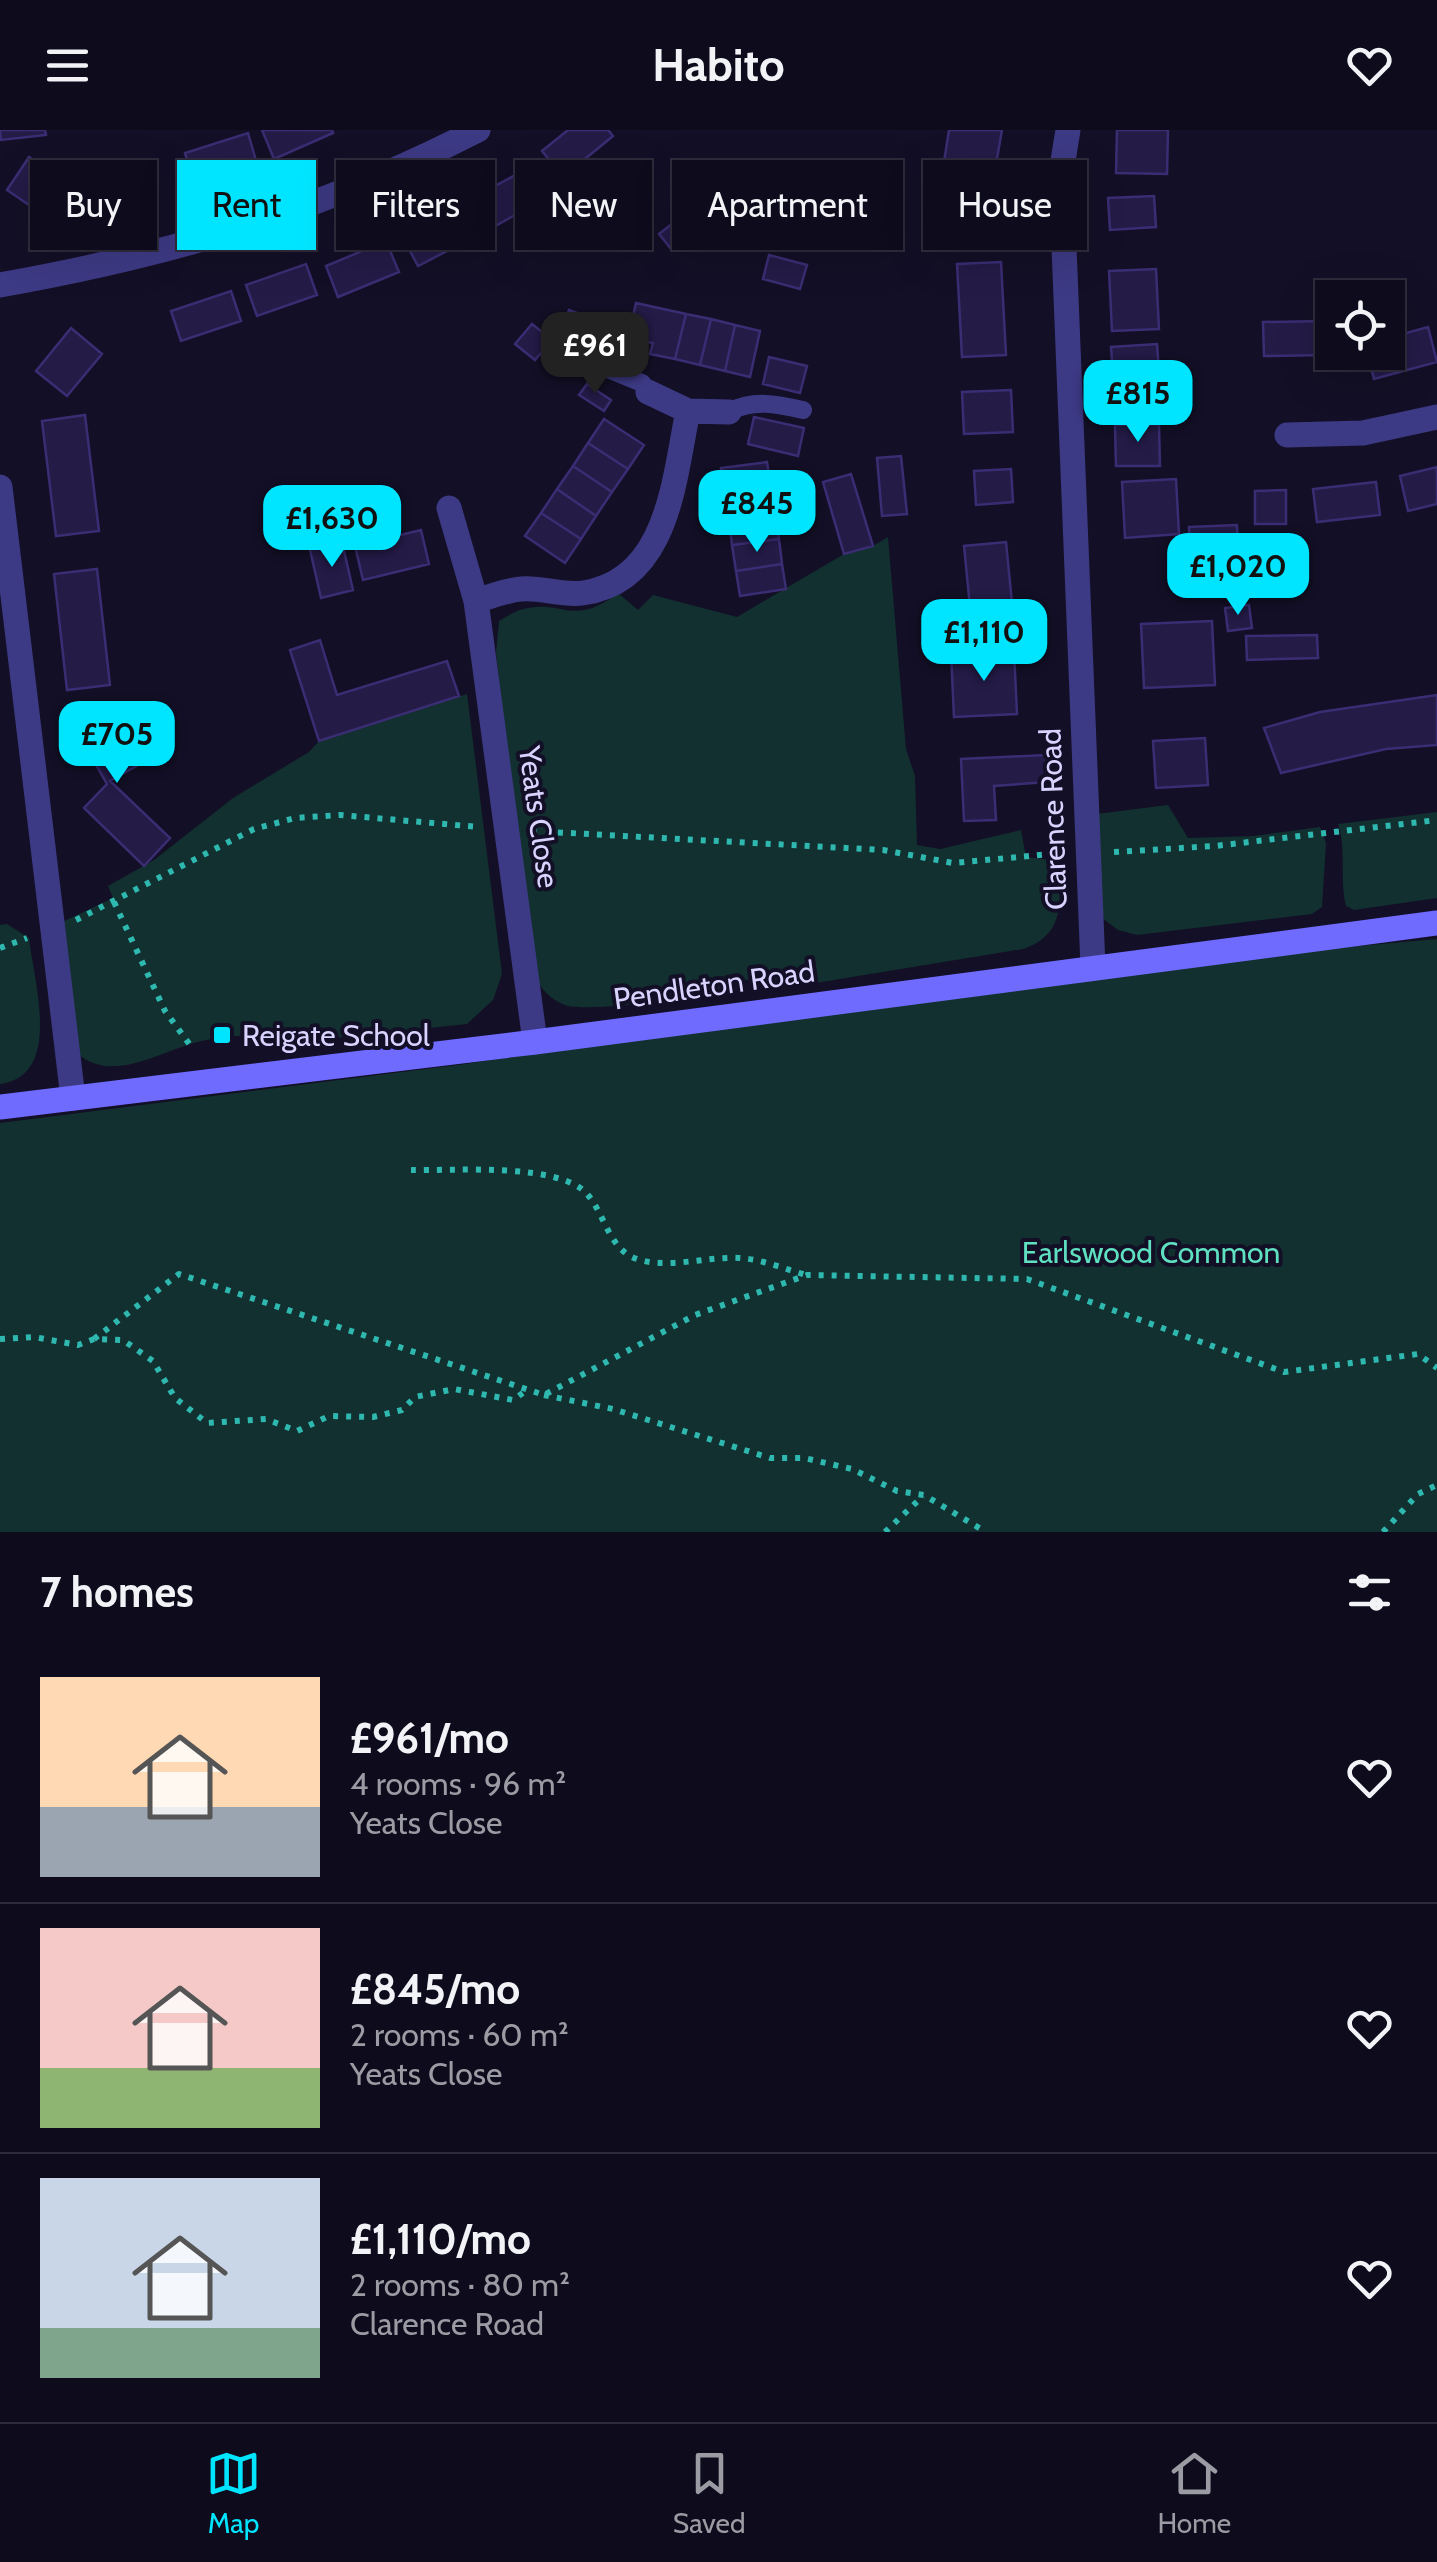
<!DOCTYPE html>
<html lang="en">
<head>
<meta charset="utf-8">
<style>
  :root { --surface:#0e0b1c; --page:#1c1929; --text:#f1f3f6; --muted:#9b9ba3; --line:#2e2b3b; --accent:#00e5ff }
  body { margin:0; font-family:Cabin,sans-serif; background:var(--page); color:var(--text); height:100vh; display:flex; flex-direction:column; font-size:38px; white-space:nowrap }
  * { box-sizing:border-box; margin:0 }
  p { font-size:32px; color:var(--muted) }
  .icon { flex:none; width:55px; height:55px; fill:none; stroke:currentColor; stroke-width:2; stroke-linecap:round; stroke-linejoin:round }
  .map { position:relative; height:1402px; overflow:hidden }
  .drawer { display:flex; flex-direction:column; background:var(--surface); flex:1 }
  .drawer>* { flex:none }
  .hud { position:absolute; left:30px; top:30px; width:1378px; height:90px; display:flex; gap:20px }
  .buttons { position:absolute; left:1315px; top:150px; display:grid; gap:20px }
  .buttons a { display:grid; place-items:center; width:90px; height:90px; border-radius:0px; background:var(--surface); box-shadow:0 10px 40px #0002,0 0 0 2px var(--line); font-size:50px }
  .price { position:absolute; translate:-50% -85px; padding:0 22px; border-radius:20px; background:var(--accent); color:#111; font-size:32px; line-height:65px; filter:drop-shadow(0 2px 5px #0008) }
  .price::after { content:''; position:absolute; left:50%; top:60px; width:30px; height:22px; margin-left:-15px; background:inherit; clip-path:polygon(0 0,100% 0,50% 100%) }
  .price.on { background:#222; color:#fff }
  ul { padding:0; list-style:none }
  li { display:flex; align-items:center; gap:30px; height:250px; padding:0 40px }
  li+li { border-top:2px solid var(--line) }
  li span { display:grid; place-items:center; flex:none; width:280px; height:200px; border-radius:0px; color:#555 }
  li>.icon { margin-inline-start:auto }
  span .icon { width:120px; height:120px; fill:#fffc; stroke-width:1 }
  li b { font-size:42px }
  h2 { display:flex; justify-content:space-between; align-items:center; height:120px; padding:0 40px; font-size:42px }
  .pill { padding:0 35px; border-radius:0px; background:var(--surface); box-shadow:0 10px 40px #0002,0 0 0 2px var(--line); font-size:35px; line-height:90px }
  .pill.on { background:var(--accent); color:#111 }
  header { display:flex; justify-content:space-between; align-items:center; height:130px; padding:0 40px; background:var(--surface); font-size:45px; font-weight:800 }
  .tabs { display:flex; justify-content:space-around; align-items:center; height:140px; border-top:2px solid var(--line); background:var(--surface); font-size:28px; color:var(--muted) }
  .tabs a { display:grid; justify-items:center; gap:5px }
  .tabs .on { color:var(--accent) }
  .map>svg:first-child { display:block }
</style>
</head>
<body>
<header><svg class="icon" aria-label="menu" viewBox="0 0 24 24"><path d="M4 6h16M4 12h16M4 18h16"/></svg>Habito<svg class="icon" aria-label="heart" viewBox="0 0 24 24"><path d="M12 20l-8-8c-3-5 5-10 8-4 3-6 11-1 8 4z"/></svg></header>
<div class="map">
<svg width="1437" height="1402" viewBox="0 0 1437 1402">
  <rect width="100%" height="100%" fill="#130f26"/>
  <path fill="#12302f" d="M888 407 906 619 915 646 917 715 940 719 1021 700 1026 727 1058 731C1060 770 1067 804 1023 819L767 861 754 849 737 851 728 864C698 867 585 883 565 875 549 869 540 857 532 843L496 523 499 491C505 488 513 482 520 480 562 467 571 499 618 463L638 480 653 465 737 487 844 424 873 416Z
    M467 564 502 844 493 870 467 894 306 911C275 903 238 904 206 910 164 918 112 957 76 922L56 795 113 768 108 756 154 730 233 668 309 622 319 611Z
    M1168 675 1188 708 1254 706 1320 697 1326 713 1322 777 1312 784 1137 805 1118 800 1102 788 1089 685Z
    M1437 682V768L1354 780 1346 776C1339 749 1347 721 1338 694Z
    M7 794 29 808C34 852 63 946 0 954V795Z
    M1437 809V1402H0V993L465 934 830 880 1279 823Z"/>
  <path fill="#241b47" stroke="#3b2d73" stroke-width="2.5" d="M0 0H45L46 5 1 10Z
    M262 0H332L333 3 274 29Z
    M568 0H608L613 6 563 47 542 21Z
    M949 0H1002L995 40 944 32Z
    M1117 0H1168L1167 44 1116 43Z
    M248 3 257 34 194 54 185 23Z
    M29 27 77 60 54 92 7 60Z
    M532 36 549 66 490 99 473 68Z
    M993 49 998 107 967 110 961 52Z
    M1154 66 1156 97 1110 100 1108 68Z
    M461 76 476 106 418 136 402 106Z
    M682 86 695 102 672 120 659 104Z
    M386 111 399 142 338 167 326 136Z
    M769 125 807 135 800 159 763 149Z
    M1001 132 1006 225 962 227 957 134Z
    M306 134 317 165 257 186 246 155Z
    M1156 139 1159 199 1112 201 1109 141Z
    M231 161 241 191 181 211 171 181Z
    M636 173 686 184 675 229 650 224 653 213 628 208Z
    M569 180 617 198 607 225 559 207Z
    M686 184 711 189 700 235 675 229Z
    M711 189 735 195 725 241 700 235Z
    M1327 191 1328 225 1264 226 1263 192Z
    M532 194 552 210 535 230 515 214Z
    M735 195 760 201 750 247 725 241Z
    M1428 197 1437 232 1374 249 1367 222H1388V208Z
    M71 198 102 224 67 266 36 241Z
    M1157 214 1159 242 1113 244 1111 217Z
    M769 227 807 236 800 263 763 254Z
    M587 254 611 270 604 281 579 265Z
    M1011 260 1013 302 964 304 962 262Z
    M85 285 99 401 56 406 42 291Z
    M754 287 804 298 798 326 748 314Z
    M604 289 644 315 628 339 588 313Z
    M1159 294 1160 336H1116L1115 295Z
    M588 313 628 339 612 362 573 336Z
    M901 326 907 384 882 386 877 328Z
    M767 332 771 357 725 363 721 338Z
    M573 336 612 362 596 386 557 359Z
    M1437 337V374L1408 381 1400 346Z
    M1011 339 1013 372 976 375 974 341Z
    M851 344 873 416 844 424 823 352Z
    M1176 349 1179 404 1125 408 1122 352Z
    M1376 352 1380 385 1317 392 1313 359Z
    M771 357 775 383 729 389 725 363Z
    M557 359 596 386 581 409 541 383Z
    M1286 360V394H1255V361Z
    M541 383 581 409 565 433 525 406Z
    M775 383 779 409 732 415 729 389Z
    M1237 395 1239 452 1191 453 1189 397Z
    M421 400 429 434 363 450 355 416Z
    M779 409 782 434 736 441 732 415Z
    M342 412 353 460 321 468 310 420Z
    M1006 412 1012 473 970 477 964 416Z
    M782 434 786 459 740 466 736 441Z
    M97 439 110 555 67 560 54 444Z
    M1249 475 1252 498 1228 501 1225 478Z
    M1212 491 1215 555 1144 558 1141 494Z
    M1317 505 1318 528 1247 530 1246 506Z
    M320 510 337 565 447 531 459 566 319 611 290 520Z
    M1014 521 1017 584 954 587 951 523Z
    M1437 565V615L1386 619 1281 643 1264 598 1320 582Z
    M106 573 140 634 110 651 170 708 144 736 84 678 107 654 72 593Z
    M1205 608 1208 655 1156 658 1153 611Z
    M1045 625 1047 652 994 656 996 690 964 691 961 629Z
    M230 900 231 908 213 911 212 902Z"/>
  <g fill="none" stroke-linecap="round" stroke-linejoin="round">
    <path stroke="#2fb8b0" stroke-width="6" stroke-dasharray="5 8" stroke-linecap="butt" d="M532 701 883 720 953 733 1062 723
      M1114 722 1215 716 1437 690
      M114 772 165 881 193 919
      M76 790 254 699 295 688 340 685 479 697
      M0 818 27 808
      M411 1040C453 1041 561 1032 588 1065 604 1084 609 1116 632 1127 663 1141 706 1126 739 1128 761 1129 785 1139 806 1145
      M0 1209 34 1207 78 1215 94 1209 123 1210 153 1231 175 1268 207 1293 266 1289 297 1301 329 1286 373 1287 402 1280 415 1267 454 1259 513 1270 527 1260
      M94 1209 179 1144 544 1265 695 1185 807 1145 1027 1149 1284 1242 1418 1224 1437 1238
      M544 1265 613 1279 770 1328H804L852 1339 897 1361 924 1365 986 1402
      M885 1402 923 1366
      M1383 1402 1418 1364 1437 1355"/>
    <path stroke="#3d3a85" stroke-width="18" d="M556 218 642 253 648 262
      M729 282C753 269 777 274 803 280"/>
    <path stroke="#3d3a85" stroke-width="25" d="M1068 0 1061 43 1093 837
      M0 155C174 124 320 81 478 0
      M648 262 688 281 729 282
      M1287 305 1363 303 1437 287
      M0 357 73 968
      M449 378 476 471 535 912
      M476 471C490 467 506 460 521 459 542 457 562 466 583 463 669 451 674 348 688 281"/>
    <path stroke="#6f6bff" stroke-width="25" d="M0 977 535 912 1437 793"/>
  </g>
  <rect fill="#00e5ff" stroke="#130f26" stroke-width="4" x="212" y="895" width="20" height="20" rx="5"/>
  <g text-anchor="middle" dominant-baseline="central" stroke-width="8" stroke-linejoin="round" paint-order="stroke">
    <g font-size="30" fill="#d9d4ff" stroke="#130f26">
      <text transform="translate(539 687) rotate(82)">Yeats Close</text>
      <text transform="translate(1053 689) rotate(-92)">Clarence Road</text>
      <text transform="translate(714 855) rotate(-8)">Pendleton Road</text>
    </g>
    <g font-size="30" fill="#d9d4ff" stroke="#130f26" text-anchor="start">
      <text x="242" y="905">Reigate School</text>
    </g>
    <g font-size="30" fill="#5fe0c0" stroke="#130f26">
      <text x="1151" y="1122">Earlswood Common</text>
    </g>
  </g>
</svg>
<div class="buttons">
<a><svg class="icon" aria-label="locate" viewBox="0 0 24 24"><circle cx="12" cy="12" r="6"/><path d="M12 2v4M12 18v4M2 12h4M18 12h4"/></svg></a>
</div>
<b class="price on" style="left:595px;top:267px">£961</b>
<b class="price" style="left:1138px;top:315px">£815</b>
<b class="price" style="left:757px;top:425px">£845</b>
<b class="price" style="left:332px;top:440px">£1,630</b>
<b class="price" style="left:1238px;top:488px">£1,020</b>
<b class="price" style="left:984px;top:554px">£1,110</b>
<b class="price" style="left:117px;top:656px">£705</b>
<div class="hud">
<a class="pill">Buy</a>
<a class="pill on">Rent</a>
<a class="pill">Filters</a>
<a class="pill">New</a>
<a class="pill">Apartment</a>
<a class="pill">House</a>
</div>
</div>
<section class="drawer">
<h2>7 homes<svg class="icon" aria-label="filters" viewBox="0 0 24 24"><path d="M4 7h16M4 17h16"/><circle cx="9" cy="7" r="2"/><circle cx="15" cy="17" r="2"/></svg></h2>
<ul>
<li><span style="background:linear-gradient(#ffd9b3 65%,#9aa5b1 0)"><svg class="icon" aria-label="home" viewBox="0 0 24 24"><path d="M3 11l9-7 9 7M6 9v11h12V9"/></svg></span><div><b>£961/mo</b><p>4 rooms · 96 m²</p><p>Yeats Close</p></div><svg class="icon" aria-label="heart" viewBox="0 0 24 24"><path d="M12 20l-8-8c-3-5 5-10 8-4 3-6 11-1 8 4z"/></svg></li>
<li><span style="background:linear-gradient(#f6c9c9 70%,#8fb573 0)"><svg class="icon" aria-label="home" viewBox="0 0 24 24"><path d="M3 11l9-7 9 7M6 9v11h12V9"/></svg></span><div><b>£845/mo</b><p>2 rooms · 60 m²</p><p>Yeats Close</p></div><svg class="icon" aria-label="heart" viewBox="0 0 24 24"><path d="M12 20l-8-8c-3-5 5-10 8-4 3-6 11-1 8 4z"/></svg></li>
<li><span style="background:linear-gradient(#c9d6e8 75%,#7fa58c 0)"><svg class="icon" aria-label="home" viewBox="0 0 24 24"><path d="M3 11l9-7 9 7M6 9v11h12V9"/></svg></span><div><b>£1,110/mo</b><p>2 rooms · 80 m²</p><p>Clarence Road</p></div><svg class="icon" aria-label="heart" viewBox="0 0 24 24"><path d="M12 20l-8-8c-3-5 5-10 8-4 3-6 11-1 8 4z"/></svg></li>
</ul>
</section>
<nav class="tabs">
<a class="on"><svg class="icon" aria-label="map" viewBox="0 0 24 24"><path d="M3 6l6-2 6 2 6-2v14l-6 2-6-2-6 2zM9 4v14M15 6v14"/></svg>Map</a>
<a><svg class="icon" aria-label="saved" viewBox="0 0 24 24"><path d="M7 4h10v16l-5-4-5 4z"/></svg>Saved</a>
<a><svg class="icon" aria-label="home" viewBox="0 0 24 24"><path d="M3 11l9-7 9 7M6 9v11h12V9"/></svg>Home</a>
</nav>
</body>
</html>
